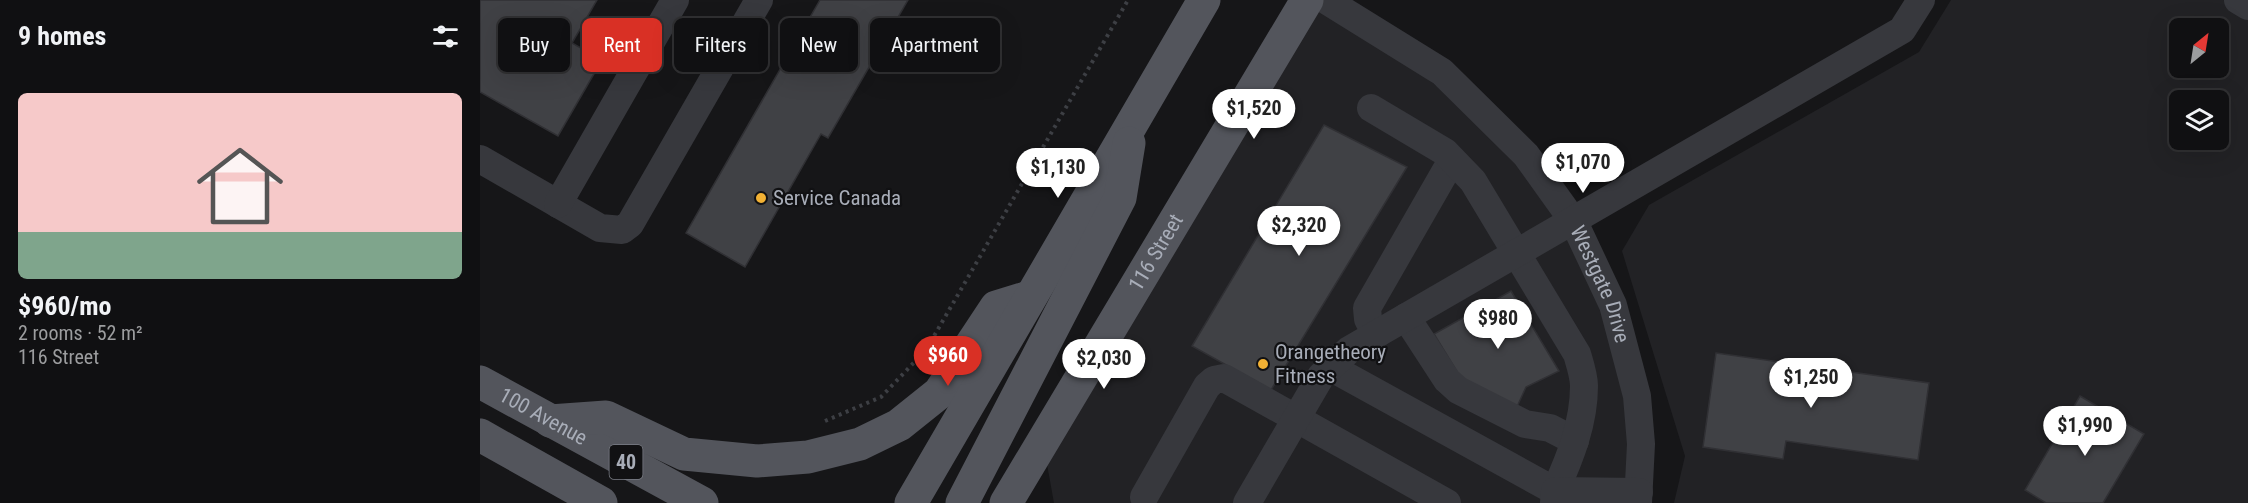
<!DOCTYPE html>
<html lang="en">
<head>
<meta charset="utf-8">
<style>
  :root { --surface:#101012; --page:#1e1e20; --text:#f1f3f6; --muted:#9c9d9f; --line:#303032; --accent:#d93025 }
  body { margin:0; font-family:"Roboto Condensed",sans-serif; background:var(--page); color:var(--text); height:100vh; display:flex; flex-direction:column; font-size:22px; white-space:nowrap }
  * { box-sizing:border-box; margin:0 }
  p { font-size:20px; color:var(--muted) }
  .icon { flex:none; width:33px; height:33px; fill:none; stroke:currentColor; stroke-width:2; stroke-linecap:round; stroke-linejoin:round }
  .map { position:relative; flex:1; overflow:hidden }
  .side { display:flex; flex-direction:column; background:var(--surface); width:480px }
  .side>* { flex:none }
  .banner { position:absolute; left:18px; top:18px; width:570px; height:54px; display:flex; gap:12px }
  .needle { width:39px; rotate:30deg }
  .fabs { position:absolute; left:1689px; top:18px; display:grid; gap:12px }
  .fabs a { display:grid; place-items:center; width:60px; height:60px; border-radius:9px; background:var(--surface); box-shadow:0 6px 24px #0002,0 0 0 2px var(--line); font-size:30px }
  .price { position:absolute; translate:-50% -51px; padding:0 14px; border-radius:21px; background:#fff; color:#222; font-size:20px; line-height:39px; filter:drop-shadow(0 2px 3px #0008) }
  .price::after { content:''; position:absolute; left:50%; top:36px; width:18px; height:14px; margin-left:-9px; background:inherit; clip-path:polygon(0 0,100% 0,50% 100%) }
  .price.active { background:var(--accent); color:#fff }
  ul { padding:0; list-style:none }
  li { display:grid; align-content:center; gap:12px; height:318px; padding:0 18px }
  li span { display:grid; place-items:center; height:186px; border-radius:9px; color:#555 }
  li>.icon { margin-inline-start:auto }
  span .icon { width:108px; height:108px; fill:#fffc; stroke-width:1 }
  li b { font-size:26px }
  h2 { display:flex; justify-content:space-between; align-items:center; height:72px; padding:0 18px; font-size:26px }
  .pill { padding:0 21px; border-radius:9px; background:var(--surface); box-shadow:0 6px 24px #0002,0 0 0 2px var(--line); font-size:21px; line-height:54px }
  .pill.active { background:var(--accent); color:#fff }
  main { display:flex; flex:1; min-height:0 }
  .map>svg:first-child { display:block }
</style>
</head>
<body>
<main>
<section class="side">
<h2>9 homes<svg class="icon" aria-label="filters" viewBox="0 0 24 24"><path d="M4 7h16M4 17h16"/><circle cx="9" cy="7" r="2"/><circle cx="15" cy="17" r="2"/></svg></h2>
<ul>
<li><span style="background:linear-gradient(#f6c9c9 75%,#7fa58c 0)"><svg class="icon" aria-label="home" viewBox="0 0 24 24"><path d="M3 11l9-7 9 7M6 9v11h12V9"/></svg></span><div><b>$960/mo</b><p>2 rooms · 52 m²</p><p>116 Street</p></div></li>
</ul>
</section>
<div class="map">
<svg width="1768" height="503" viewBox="0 0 1768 503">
  <rect width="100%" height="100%" fill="#161618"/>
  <path fill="#222225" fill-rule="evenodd" d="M846 0 1046 155 1133 305 1158 503H574L563 442Z
    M1471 0H1768V503H1194L1205 456 1142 251 1169 205 1439 52ZM1700 28H1738V68H1700ZM1700 100H1738V140H1700Z"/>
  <path fill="#404145" stroke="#303034" stroke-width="1.5" d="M0 0H117L92 43 122 60 78 136 0 92Z
    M340 0H428L348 138 341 134 265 267 206 233Z
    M844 125 927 167 791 390 712 346Z
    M1031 291 1079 371 1046 387 1036 409 982 380 954 334Z
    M1236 353 1449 383 1438 460 1306 441 1303 459 1223 447Z
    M1600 396 1664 434 1623 503H1566L1545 490Z"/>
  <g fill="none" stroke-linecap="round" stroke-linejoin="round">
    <path stroke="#3d3f44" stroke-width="4" stroke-dasharray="3 4.5" stroke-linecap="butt" d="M345 421 401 397 446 350 648 0"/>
    <g stroke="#37383d" stroke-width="28">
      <path id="s1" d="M846 0 962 72 1046 155 1094 222 1133 305 1157 396 1161 444 1158 503"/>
      <path d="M1758 0 1768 6"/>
      <path d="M0 159 120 228 142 230 150 224 279 0"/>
      <path d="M78 204 195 0"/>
      <path d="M926 317 967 380 978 390 1045 424 1070 428 1095 441"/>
      <path d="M896 335 888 319 887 308 972 160"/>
      <path d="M850 367 1075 491C1090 458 1104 423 1104 386 1104 376 1100 364 1097 354L993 181 965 152 891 108"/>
      <path d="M664 497 727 386 734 380 744 378 967 503"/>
      <path d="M767 503 841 376 869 350 1422 30 1441 0"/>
      <path d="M1074 503 1075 491 1159 492"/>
    </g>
    <g stroke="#53555c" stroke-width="33">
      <path id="s2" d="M0 382 222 503"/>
      <path d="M70 421 126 417 204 454 277 461 328 457 380 444 419 425 459 393 516 307 549 297"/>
      <path d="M0 435 121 503"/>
      <path d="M431 503 724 0"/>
      <path d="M482 503 640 198 649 143"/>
      <path id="s3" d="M526 503 827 0"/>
    </g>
  </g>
  <g fill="#f2b134" stroke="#111113" stroke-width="2">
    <circle cx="281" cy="198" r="6"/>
    <circle cx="783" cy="364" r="6"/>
  </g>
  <g text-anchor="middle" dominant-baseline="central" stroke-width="4.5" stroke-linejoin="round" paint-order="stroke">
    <rect fill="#111113" stroke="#7b7e86" stroke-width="1.5" x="129.5" y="445" width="33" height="34" rx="4.5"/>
    <g font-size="20" font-weight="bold" fill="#a8adb8">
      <text x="146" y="462">40</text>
    </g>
    <g font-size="21" fill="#a8adb8" stroke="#111113" text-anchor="start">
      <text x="293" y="198">Service Canada</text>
      <text x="795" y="352">Orangetheory<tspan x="795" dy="24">Fitness</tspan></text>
    </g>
    <g font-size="21" fill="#a8adb8" stroke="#111113">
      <text stroke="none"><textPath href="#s3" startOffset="292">116 Street</textPath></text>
      <text stroke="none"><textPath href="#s1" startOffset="405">Westgate Drive</textPath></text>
      <text stroke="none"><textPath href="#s2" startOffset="72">100 Avenue</textPath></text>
    </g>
  </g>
</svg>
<div class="fabs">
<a><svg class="needle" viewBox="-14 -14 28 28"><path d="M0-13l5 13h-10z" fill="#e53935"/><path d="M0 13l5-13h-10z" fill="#9c9d9f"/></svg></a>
<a><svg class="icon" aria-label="layers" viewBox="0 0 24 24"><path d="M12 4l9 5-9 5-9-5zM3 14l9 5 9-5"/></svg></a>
</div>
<b class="price" style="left:774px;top:140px">$1,520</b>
<b class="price" style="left:1103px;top:194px">$1,070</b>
<b class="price" style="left:578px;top:199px">$1,130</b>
<b class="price" style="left:819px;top:257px">$2,320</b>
<b class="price" style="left:1018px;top:350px">$980</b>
<b class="price active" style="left:468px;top:387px">$960</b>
<b class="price" style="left:624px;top:390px">$2,030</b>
<b class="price" style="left:1331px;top:409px">$1,250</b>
<b class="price" style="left:1605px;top:457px">$1,990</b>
<div class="banner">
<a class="pill">Buy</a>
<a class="pill active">Rent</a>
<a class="pill">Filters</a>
<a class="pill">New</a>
<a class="pill">Apartment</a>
</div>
</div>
</main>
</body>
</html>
